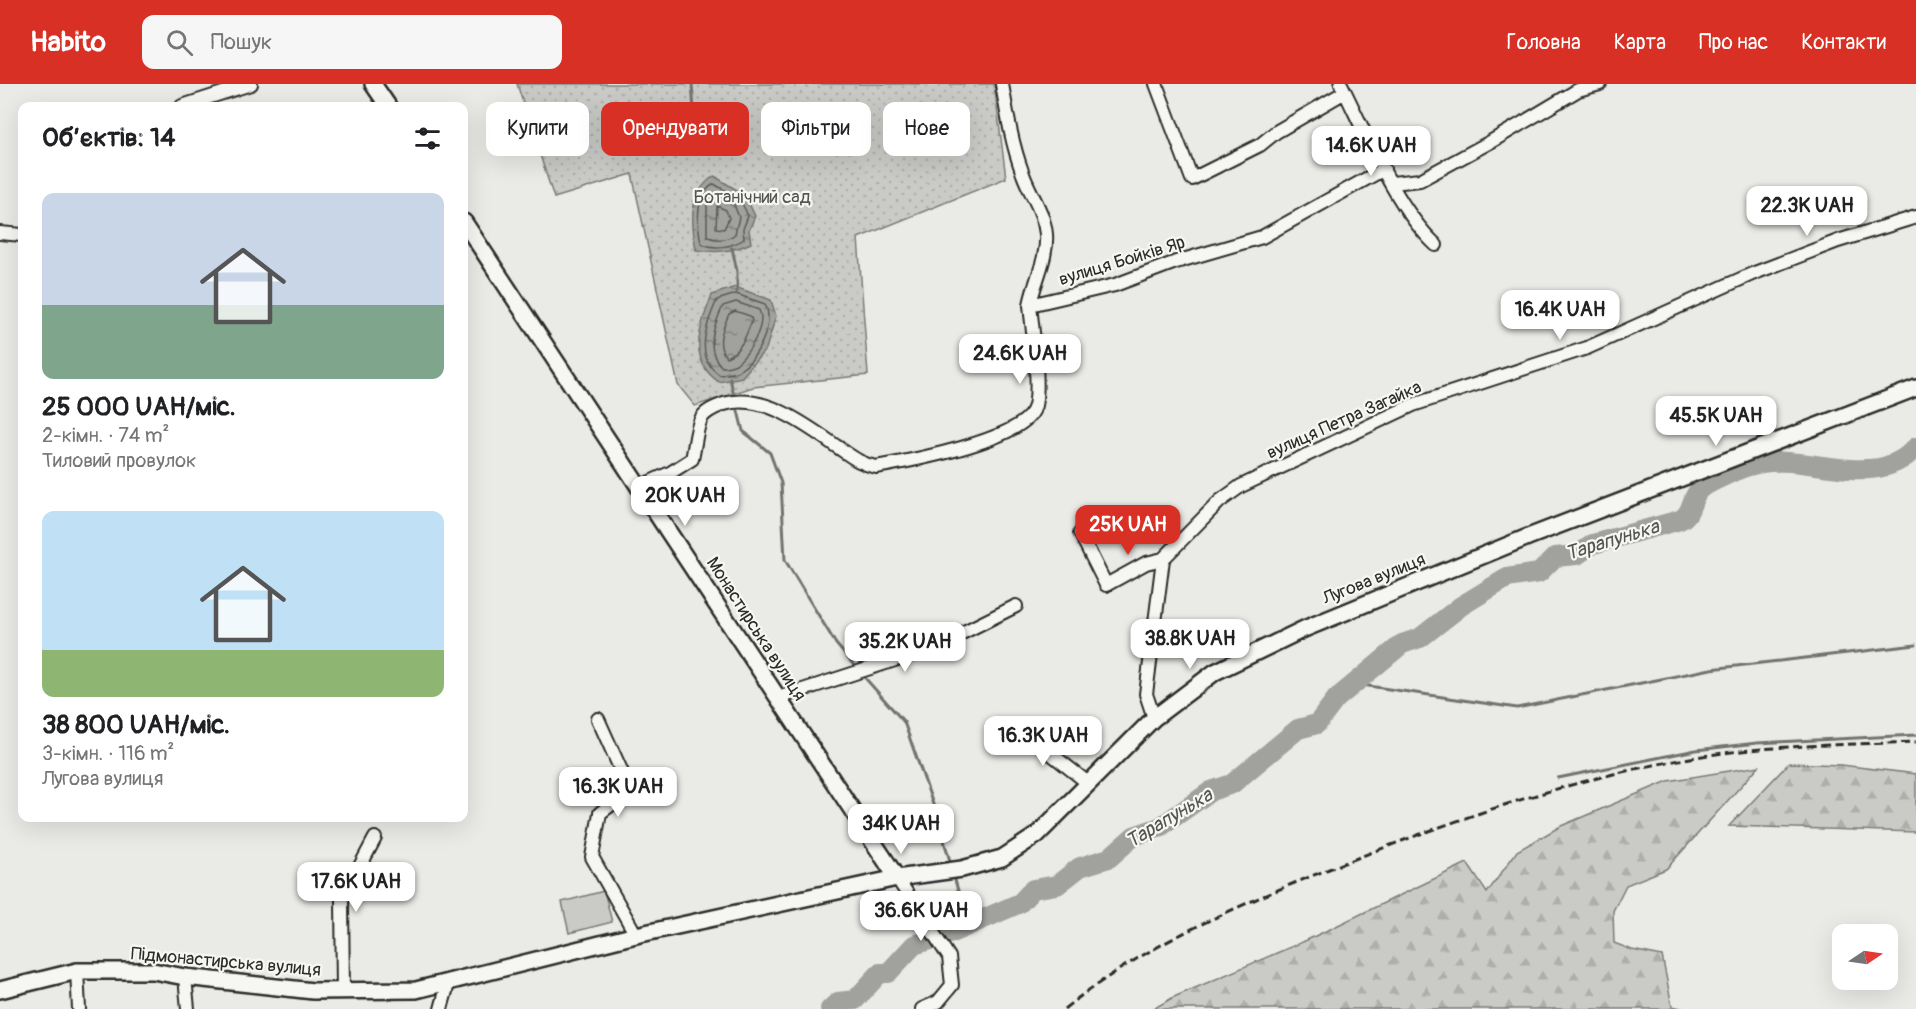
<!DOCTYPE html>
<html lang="uk">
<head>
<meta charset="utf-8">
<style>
  :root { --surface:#fff; --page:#f6f6f6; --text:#202124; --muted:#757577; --accent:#d93025 }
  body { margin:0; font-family:Pangolin,sans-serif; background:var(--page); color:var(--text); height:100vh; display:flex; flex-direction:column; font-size:22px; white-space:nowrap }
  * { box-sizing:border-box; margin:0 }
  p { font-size:20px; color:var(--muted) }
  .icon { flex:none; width:33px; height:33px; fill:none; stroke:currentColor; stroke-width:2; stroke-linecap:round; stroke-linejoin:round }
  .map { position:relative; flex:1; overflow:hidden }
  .sheet { position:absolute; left:18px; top:18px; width:450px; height:720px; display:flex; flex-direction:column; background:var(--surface); border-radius:12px; box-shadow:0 6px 24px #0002 }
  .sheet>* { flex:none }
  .top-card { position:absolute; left:486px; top:18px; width:570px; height:54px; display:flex; gap:12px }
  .needle { width:39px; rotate:77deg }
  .buttons { position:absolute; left:1832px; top:840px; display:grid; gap:12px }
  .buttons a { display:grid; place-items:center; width:66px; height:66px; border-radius:12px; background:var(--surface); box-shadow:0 6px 24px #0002; font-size:30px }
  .price { position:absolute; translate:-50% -51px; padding:0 14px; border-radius:12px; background:#fff; color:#222; font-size:20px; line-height:39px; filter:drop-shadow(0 2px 3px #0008) }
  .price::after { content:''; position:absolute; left:50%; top:36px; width:18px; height:14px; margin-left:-9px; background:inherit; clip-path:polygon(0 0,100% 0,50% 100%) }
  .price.on { background:var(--accent); color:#fff }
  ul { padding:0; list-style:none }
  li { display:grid; align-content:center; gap:12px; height:318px; padding:0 24px }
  li span { display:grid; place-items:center; height:186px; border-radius:12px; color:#555 }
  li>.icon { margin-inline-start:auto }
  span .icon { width:108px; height:108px; fill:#fffc; stroke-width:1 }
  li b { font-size:26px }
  h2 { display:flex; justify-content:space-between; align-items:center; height:72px; padding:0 24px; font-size:26px }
  .pill { padding:0 21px; border-radius:12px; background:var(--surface); box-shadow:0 6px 24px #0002; font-size:21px; line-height:54px }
  .pill.on { background:var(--accent); color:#fff }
  header { display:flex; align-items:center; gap:36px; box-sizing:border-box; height:84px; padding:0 30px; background:var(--accent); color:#fff }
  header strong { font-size:28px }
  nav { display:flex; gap:33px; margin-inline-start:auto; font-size:21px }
  .search { width:420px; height:54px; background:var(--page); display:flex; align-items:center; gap:15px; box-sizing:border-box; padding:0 21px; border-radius:12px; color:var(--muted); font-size:22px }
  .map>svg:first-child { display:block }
</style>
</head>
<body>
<header>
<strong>Habito</strong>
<div class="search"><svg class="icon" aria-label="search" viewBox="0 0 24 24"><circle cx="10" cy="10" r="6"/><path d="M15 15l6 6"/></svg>Пошук</div>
<nav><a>Головна</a><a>Карта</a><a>Про нас</a><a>Контакти</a></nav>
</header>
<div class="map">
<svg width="1916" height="925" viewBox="0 0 1916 925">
  <defs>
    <pattern id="forest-firs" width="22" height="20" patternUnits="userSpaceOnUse" patternTransform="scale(1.5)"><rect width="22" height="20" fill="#cacac7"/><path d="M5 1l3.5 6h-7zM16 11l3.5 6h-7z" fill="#aeaeab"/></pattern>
    <pattern id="garden-dots" width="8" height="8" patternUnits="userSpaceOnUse" patternTransform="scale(1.5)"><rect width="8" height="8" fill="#cacac7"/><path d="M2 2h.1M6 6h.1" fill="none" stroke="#aeaeab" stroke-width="1.8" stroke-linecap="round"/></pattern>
    <pattern id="water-ripples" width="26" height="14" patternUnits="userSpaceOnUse" patternTransform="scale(1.5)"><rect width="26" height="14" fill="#a1a19e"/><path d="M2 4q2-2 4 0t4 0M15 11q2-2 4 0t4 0" fill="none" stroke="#838381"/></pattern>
  </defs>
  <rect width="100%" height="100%" fill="#eaeae6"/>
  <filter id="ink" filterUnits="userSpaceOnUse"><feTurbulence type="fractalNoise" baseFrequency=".0167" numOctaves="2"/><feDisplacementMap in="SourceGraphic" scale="12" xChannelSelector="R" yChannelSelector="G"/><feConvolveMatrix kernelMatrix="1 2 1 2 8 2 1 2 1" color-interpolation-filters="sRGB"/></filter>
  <g filter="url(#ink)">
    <path fill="#cacac7" stroke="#7a7a79" stroke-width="1.5" d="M604 807 612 838 569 849 562 818Z"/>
    <path fill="url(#forest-firs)" stroke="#7a7a79" stroke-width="1.5" d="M1789 679 1841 681 1916 690V748L1729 742Z
      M1759 682 1666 785 1626 801 1613 827 1614 859 1632 866 1662 872 1672 922 1685 925H1153L1174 913 1307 856 1467 779 1487 809 1517 767 1561 742 1668 697Z"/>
    <path fill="url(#garden-dots)" stroke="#7a7a79" stroke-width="1.5" d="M517 0H994L1006 94 858 154 868 291 753 303 695 322 678 301 632 90 554 114Z"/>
    <path fill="url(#water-ripples)" stroke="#727270" stroke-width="1.5" d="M714 92 745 111 755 132 749 146 751 159C731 168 717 169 696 166 691 137 688 110 714 92Z
      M735 203 771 216 776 232 766 265 742 293 719 298C686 276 701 240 712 211Z"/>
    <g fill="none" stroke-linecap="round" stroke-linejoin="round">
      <path stroke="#5a5a59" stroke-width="1.5" d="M714 100 740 115 748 132 743 145 744 155C732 163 713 166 701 159 697 139 695 111 714 100Z
        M715 109 734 121 739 133 735 150C728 156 715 157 707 152V119Z
        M717 122 726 126 729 134 724 145 716 144Z
        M736 210 765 220C775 240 757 276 739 287 734 290 725 290 720 291 693 274 707 238 717 216Z
        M736 218 759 226C767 241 748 271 736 280 732 282 726 283 722 283 704 266 714 241 723 222Z
        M735 227 750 232 752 236C747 250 741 268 726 273 715 260 723 244 729 230Z"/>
      <path stroke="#727270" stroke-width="3" d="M692 0 696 52 702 66
        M732 164 737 187V208
        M730 294 733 308
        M738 327 743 347 770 369 781 399 785 476 836 560 853 580
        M866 595 904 638 935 726 950 777
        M1355 600 1517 624 1711 585 1916 561
        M1558 694 1696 666 1757 659 1916 651
        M955 796 968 842"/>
      <path stroke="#a1a19e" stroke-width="20" d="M830 925 838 918 855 916 880 889H888L914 861 949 850 1020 819 1033 805 1057 801 1080 783 1109 774 1134 752 1160 743 1211 707 1232 700 1298 645 1317 640 1336 615 1402 560 1420 554 1461 522 1507 494 1539 489 1555 473 1577 471 1593 460 1680 436C1693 429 1690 416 1699 406 1705 400 1739 385 1749 382 1802 364 1874 411 1916 363"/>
      <defs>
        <path id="minor" d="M1002 0C1007 30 1012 61 1023 90 1030 110 1044 128 1046 150 1048 174 1034 198 1030 221
          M1156 0 1192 95 1260 61 1276 48 1345 8
          M1341 0C1366 50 1396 124 1436 161
          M182 22 251 0
          M1392 99 1420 96 1492 57 1578 6 1600 0
          M0 149 22 151
          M639 403 670 389 692 375C695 363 696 345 701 335 705 327 716 323 724 320 762 308 806 341 836 362 851 372 858 379 876 383 910 377 1017 357 1033 327 1042 311 1032 242 1030 221L1115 201 1176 178 1262 153 1384 85
          M1080 449 1106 501 1146 479 1163 475
          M778 614 932 564 1016 522
          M1154 634 1146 610 1163 475 1220 417 1241 402 1413 321 1587 264 1752 190 1838 157 1916 133
          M598 635 629 704 624 711 600 729 592 773 636 851
          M1016 642 1088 699
          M897 794 949 873 952 901 938 918 922 925
          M77 887 79 925
          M185 893 188 925
          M343 907 342 816 375 754
          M441 925 448 900"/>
        <path id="tertiary" d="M373 0 388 22
          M464 138 897 794
          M0 906 77 887H153L185 893 313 907 416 906 636 851 897 794 962 785 1002 774 1037 751 1154 634 1215 588 1304 545 1528 453 1916 304"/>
      </defs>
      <use href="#minor" stroke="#2b2b2b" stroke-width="16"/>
      <use href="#tertiary" stroke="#2b2b2b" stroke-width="20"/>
      <use href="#minor" stroke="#f6f6f2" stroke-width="12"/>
      <use href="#tertiary" stroke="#f6f6f2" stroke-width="15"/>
      <path stroke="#2b2b2b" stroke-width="3" stroke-dasharray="9 4.5" stroke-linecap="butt" d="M1064 925C1142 862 1237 822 1329 785 1446 739 1561 697 1685 675 1760 661 1839 661 1916 658"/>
    </g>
  </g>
  <g text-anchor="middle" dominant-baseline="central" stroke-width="4.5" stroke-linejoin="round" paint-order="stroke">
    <g font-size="18" fill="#535352" stroke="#f6f6f2">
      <text x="752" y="113">Ботанічний сад</text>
    </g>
    <g font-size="18" fill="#2b2b2b" stroke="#f6f6f2">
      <text transform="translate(1122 177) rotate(-17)">вулиця Бойків Яр</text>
      <text transform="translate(1344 336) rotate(-24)">вулиця Петра Загайка</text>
      <text transform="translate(1374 495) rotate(-22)">Лугова вулиця</text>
      <text transform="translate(756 545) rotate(57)">Монастирська вулиця</text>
      <text transform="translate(226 878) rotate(5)">Підмонастирська вулиця</text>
    </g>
    <g font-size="20" font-style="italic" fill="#545453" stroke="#f6f6f2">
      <text transform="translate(1612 456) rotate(-17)">Тарапунька</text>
      <text transform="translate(1169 734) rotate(-31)">Тарапунька</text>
    </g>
  </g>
</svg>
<div class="buttons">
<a><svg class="needle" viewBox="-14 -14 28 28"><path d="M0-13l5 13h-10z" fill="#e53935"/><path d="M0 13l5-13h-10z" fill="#757577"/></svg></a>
</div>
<b class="price" style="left:1371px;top:93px">14.6K UAH</b>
<b class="price" style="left:1807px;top:153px">22.3K UAH</b>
<b class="price" style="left:1560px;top:257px">16.4K UAH</b>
<b class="price" style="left:1020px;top:301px">24.6K UAH</b>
<b class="price" style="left:1716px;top:363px">45.5K UAH</b>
<b class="price" style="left:685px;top:443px">20K UAH</b>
<b class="price on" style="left:1128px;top:472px">25K UAH</b>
<b class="price" style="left:1190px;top:586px">38.8K UAH</b>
<b class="price" style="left:905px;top:589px">35.2K UAH</b>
<b class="price" style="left:1043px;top:683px">16.3K UAH</b>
<b class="price" style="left:618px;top:734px">16.3K UAH</b>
<b class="price" style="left:901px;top:771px">34K UAH</b>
<b class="price" style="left:356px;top:829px">17.6K UAH</b>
<b class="price" style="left:921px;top:858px">36.6K UAH</b>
<div class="top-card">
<a class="pill">Купити</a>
<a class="pill on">Орендувати</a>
<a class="pill">Фільтри</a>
<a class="pill">Нове</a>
</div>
<section class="sheet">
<h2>Об’єктів: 14<svg class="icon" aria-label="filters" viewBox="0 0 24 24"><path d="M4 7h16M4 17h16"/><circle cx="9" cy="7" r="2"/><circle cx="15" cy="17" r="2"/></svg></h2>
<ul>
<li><span style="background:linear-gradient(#c9d6e8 60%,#7fa58c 0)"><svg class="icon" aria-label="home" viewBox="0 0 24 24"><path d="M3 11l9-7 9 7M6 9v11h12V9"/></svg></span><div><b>25 000 UAH/міс.</b><p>2-кімн. · 74 m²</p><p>Тиловий провулок</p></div></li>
<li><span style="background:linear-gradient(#bfe0f5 75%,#8fb573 0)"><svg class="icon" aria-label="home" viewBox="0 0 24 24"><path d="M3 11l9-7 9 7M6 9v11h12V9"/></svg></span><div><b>38 800 UAH/міс.</b><p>3-кімн. · 116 m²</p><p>Лугова вулиця</p></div></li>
</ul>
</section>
</div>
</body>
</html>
